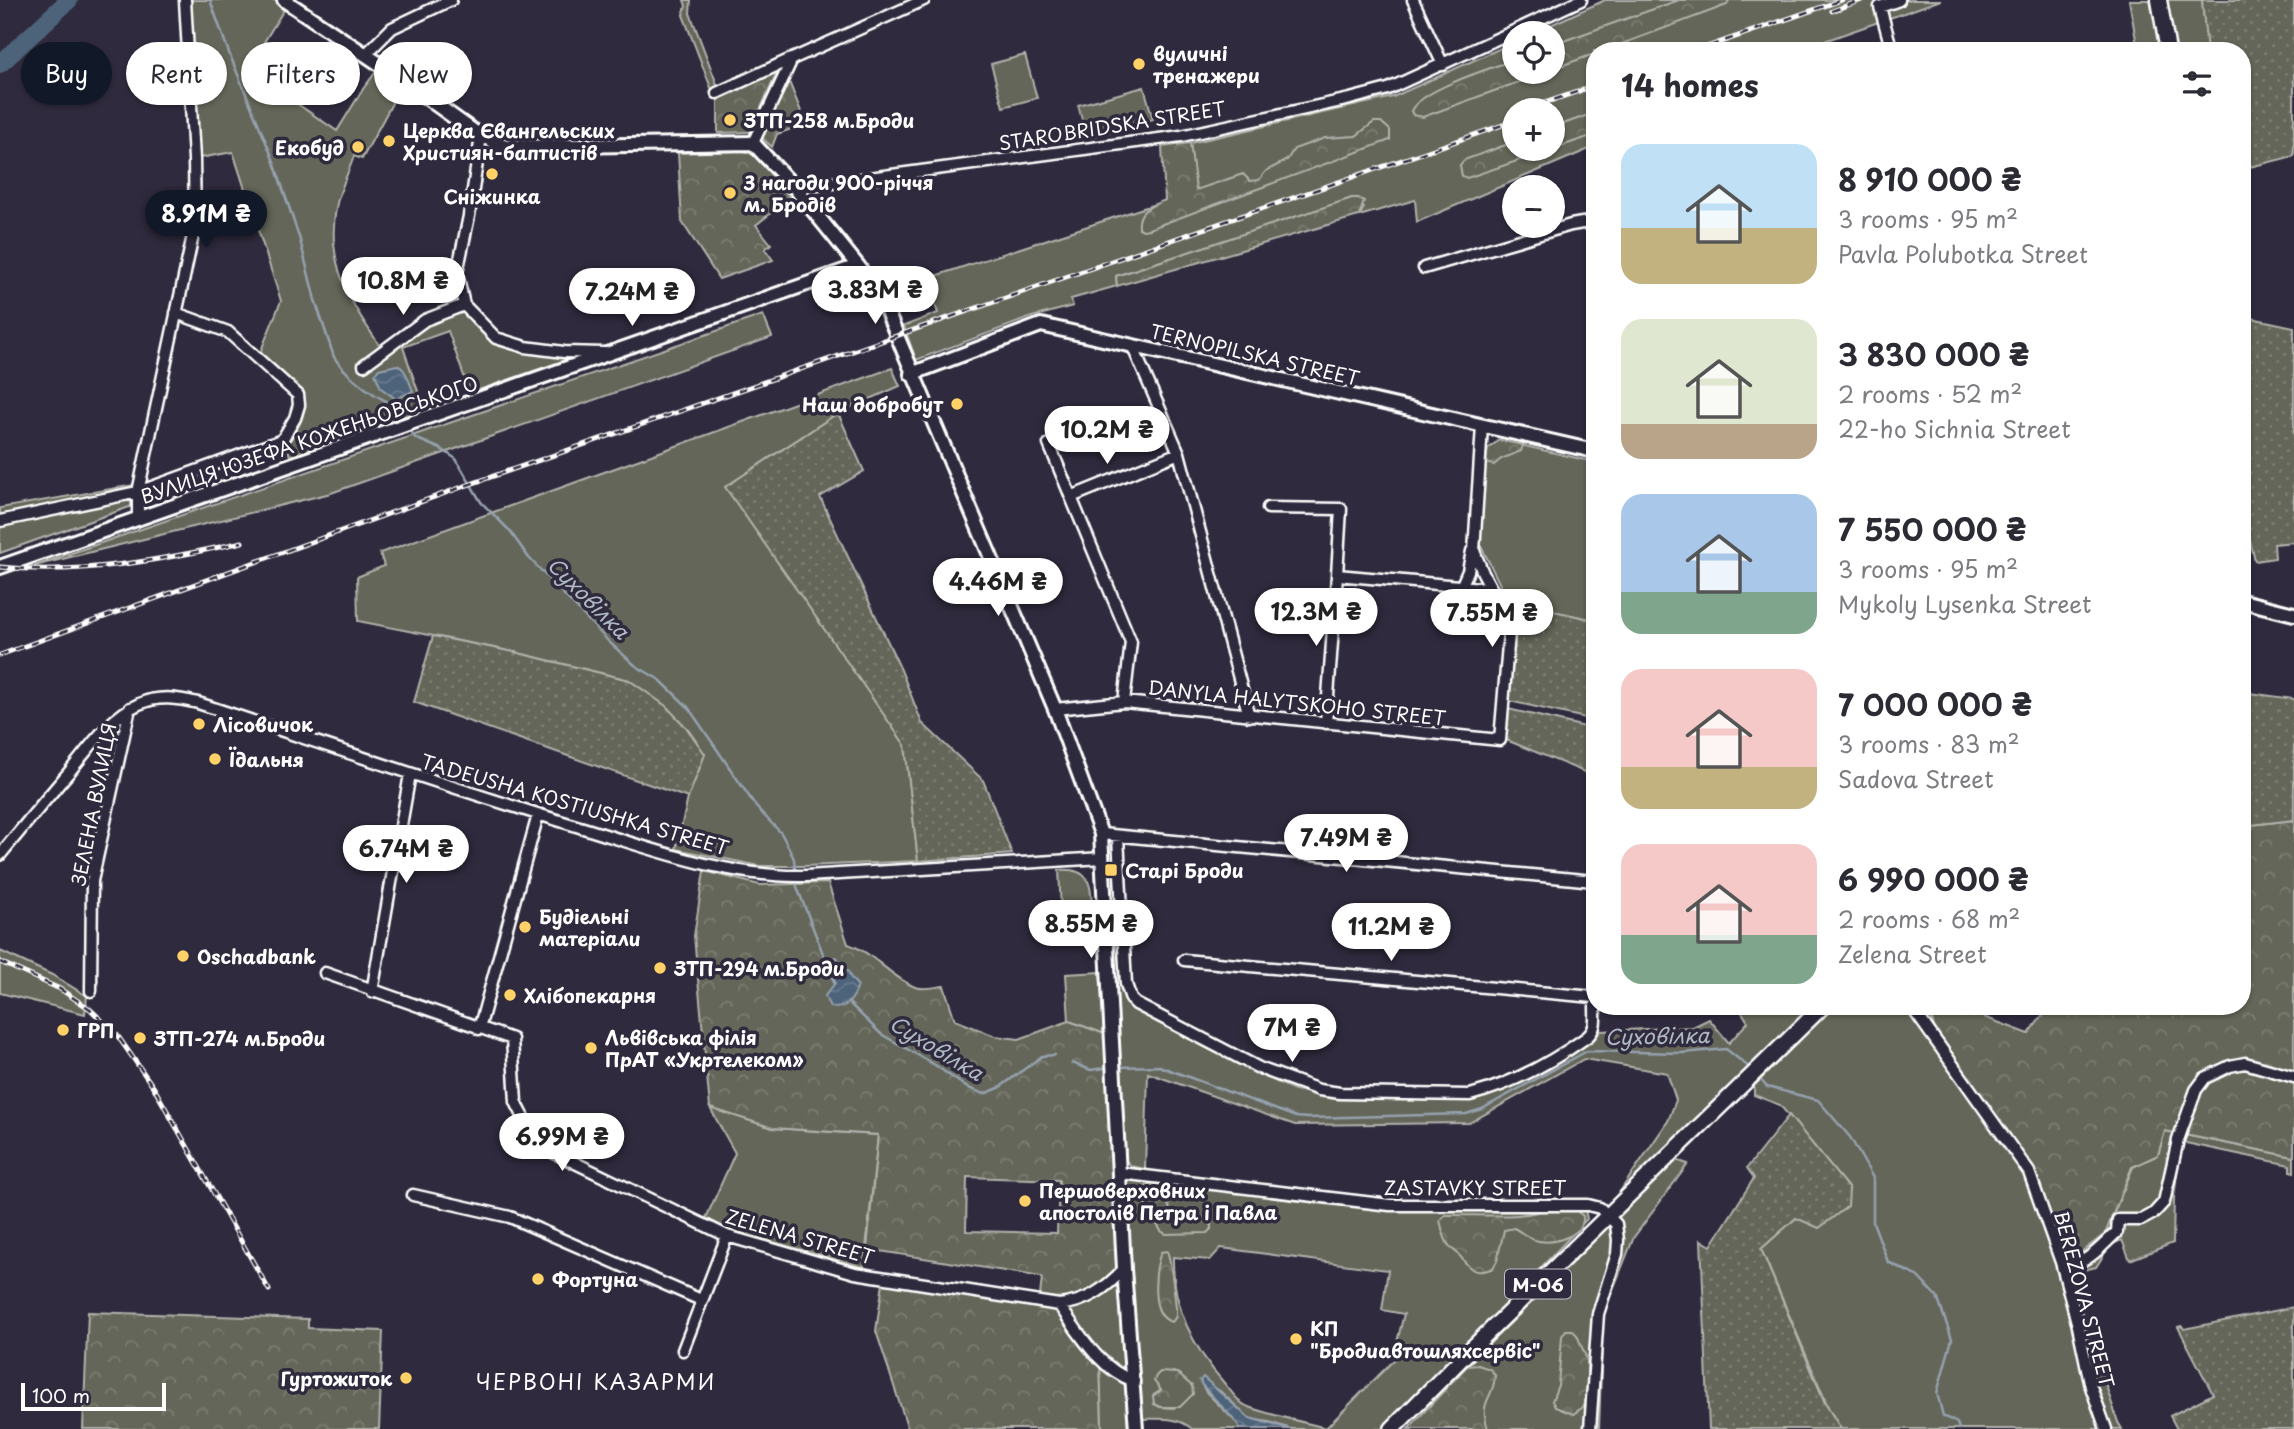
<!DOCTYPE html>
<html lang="en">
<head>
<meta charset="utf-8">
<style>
  :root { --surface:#fff; --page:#f2f2f3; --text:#2b2b33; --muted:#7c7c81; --accent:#111827 }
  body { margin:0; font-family:"Playpen Sans",sans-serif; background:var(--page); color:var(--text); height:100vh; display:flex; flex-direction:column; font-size:26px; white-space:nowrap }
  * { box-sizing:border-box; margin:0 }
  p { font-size:23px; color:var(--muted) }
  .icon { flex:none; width:38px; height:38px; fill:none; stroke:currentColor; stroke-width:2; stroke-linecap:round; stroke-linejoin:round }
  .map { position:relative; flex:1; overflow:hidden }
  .details { position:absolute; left:1586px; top:42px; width:665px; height:973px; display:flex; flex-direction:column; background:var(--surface); border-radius:28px; box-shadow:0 2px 5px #0004 }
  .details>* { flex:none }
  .hud { position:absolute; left:21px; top:42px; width:665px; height:63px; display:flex; gap:14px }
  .tools { position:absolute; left:1502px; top:21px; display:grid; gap:14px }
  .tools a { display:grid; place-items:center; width:63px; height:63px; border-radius:50%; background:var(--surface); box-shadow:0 2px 5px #0004; font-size:35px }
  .scale { position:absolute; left:21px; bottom:18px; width:145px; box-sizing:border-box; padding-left:7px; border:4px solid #fff; border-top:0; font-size:19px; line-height:24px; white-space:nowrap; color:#fff; -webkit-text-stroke:5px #2f2a3d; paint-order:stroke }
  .price { position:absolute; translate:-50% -60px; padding:0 16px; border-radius:24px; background:#fff; color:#222; font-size:23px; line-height:46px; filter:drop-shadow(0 2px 4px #0008) }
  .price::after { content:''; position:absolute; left:50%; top:42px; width:21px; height:16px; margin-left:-10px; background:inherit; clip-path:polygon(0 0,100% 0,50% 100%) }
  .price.selected { background:var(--accent); color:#fff }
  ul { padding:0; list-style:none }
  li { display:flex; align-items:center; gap:21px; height:175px; padding:0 35px }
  li span { display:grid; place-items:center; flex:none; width:196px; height:140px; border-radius:21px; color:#555 }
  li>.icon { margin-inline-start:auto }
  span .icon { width:84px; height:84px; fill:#fffc; stroke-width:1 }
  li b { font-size:30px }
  h2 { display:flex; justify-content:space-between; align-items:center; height:84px; padding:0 35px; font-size:30px }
  .pill { padding:0 24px; border-radius:32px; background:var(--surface); box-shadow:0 2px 5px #0004; font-size:24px; line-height:63px }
  .pill.selected { background:var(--accent); color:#fff }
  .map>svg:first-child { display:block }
</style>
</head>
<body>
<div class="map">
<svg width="2294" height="1429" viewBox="0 0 2294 1429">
  <defs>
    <pattern id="forest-crowns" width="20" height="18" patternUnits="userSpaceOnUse" patternTransform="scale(1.75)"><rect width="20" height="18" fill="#646658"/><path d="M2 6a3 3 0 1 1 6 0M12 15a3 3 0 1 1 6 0" fill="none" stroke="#7b7d71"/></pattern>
    <pattern id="garden-dots" width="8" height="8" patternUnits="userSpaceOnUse" patternTransform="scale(1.75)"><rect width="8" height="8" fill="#646658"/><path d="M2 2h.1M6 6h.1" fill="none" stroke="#7b7d71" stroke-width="1.8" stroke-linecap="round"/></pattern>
    <pattern id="water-waves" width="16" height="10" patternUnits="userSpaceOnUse" patternTransform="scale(1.75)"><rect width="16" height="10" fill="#4e637a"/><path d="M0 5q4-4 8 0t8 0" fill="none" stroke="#697a8e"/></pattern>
  </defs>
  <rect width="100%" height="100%" fill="#2f2a3d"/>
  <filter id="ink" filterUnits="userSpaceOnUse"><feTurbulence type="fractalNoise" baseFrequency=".0143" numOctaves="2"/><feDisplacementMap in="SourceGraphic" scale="14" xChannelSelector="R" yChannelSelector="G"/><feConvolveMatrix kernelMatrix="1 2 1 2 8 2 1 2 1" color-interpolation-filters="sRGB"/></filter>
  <g filter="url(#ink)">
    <path fill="#646658" stroke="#b2b2ac" stroke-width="2" fill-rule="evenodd" d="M65 0H73L0 68V60Z
      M185 0H284L288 3 264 42 283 94 337 131 363 89 381 65 404 81 362 159 354 156C349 171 341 187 337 203 324 262 350 303 383 350L395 340 462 306 494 340 580 355 470 393 448 331 403 347 424 409 290 456 287 446C299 427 307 415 304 392L260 353 281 301 233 152 194 159Z
      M684 0H691L690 13 721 95 715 98 683 15 686 6Z
      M1605 0H1941L1796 51H1594V147L1417 222 1415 200 1359 216 1364 208 1352 198 1116 276 1117 286 1071 299 1073 306 1032 317 916 360 904 326 938 313 926 279 1195 191 1190 143 1393 97 1514 42V72H1552V33H1533ZM1514 110H1552V149H1514Z
      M2129 0H2153L2163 51H2138Z
      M2166 0H2202L2207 51H2173Z
      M1025 55 1037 98 1003 107 991 64Z
      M1144 87 1153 119 1087 138 1078 105Z
      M763 315 772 337 331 493 34 566Z
      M892 368 900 386 838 413 726 487 905 745 918 861 805 866H760L676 849 688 798 705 754 629 680 514 652 358 621 357 577 384 566 380 553Z
      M1499 440 1594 462V620L1508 601 1479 542 1486 460 1488 449Z
      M140 484 138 504 0 553V508Z
      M1059 870C1090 868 1091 883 1092 909L1061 911Z
      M0 951 52 975 87 996 85 1014 0 993Z
      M1100 972 1105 1034 1069 1021 1066 974Z
      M1121 977 1128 1001 1133 1008 1256 1073 1295 1090 1340 1099 1469 1101 1510 1085 1591 1040 1601 1031 1693 1027 1709 1019 1729 1043 1748 1022 1738 1006H1804L1803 1017 1614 1200 1668 1121 1676 1100 1667 1073 1584 1059 1469 1123 1295 1125 1148 1073 1145 1169 1131 1166 1126 1161 1114 978Z
      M1833 1006H1928L1940 1047 2030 1164 2061 1241 2105 1234 2133 1167 2158 1155 2165 1131 2294 1157V1172L2290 1171V1165L2181 1142 2174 1198 2173 1243 2130 1260 2122 1240 2110 1245 2096 1267 2066 1274 2077 1311 2081 1310 2118 1422 2122 1429H1841L1829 1409 1761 1249 1796 1218 1849 1189 1780 1105 1754 1095V1086Z
      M710 1108 773 1128 878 1135 864 1267 729 1230 706 1218 735 1153Z
      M1676 1160 1688 1164 1634 1237 1603 1315 1599 1429H1488L1483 1414 1485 1401 1467 1366Z
      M1125 1174 1390 1205 1585 1209 1587 1219 1454 1359 1383 1429H1291L1269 1422 1256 1420 1249 1418 1220 1391 1200 1381 1206 1392 1238 1424 1240 1429H1192C1178 1416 1159 1419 1142 1419ZM1221 1248 1388 1270 1382 1310 1404 1314 1397 1342 1400 1354 1326 1428C1311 1424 1252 1411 1243 1404 1236 1399 1230 1390 1225 1384 1193 1348 1172 1305 1173 1257L1210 1260ZM1173 1372 1181 1375 1174 1408 1160 1407 1155 1394 1161 1392 1159 1386Z
      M1120 1279 1126 1371H1122L1098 1353 1065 1308 1090 1302Z
      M1100 1364 1128 1382 1130 1429H1102Z"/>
    <path fill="url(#forest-crowns)" stroke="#b2b2ac" stroke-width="2" fill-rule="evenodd" d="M1679 0H1729L1727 5 1603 51H1594V54L1552 69V45Z
      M1514 60V72H1546L1423 117 1413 115 1411 111C1420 90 1491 68 1514 60Z
      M779 68 750 132 718 133V97Z
      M790 74 788 79 806 124 777 134 772 147 761 137Z
      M1594 113V135L1467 178 1462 176 1460 165 1464 160 1514 142V149H1552V128Z
      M1374 122H1381L1390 130V140L1149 229 1143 230 1139 228C1137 210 1151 206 1165 200L1162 147 1190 143 1196 190 1243 174 1250 181 1259 180 1266 171 1287 160 1294 149 1325 138 1356 136Z
      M743 151C764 155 778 183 790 198L756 225 771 244 765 249 773 260 719 279 682 222 678 153Z
      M1352 198H1358L1364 201 1359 216 1117 286 1116 276Z
      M1499 440 1523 445 1521 451 1501 459 1494 465 1489 464 1486 460 1488 449Z
      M2294 820V1157L2165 1131 2158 1155 2132 1167 2105 1234 2076 1256 2061 1241 2030 1164 1940 1047 1928 1006H1955L2029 1034 2049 1006H2242V826Z
      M704 871 760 885 828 883 848 944C873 952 890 977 915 987 923 990 935 987 944 986L955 1020 995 1036 1019 1039 1069 1021 1105 1034 1117 1269C1093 1295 1075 1303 1040 1296L1042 1277 867 1249 878 1135 773 1128 710 1108 694 936ZM967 1177 1059 1180 1057 1233 966 1231Z
      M1150 1185 1162 1189 1172 1215 1207 1218 1211 1223V1229L1207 1233 1166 1234 1161 1231 1142 1200 1143 1187Z
      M1559 1205H1569L1583 1216C1585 1235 1555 1244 1539 1241 1529 1240 1522 1232 1514 1228L1504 1230 1497 1261 1493 1268C1474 1276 1470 1269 1459 1255 1457 1252 1453 1250 1450 1247 1444 1240 1442 1229 1440 1220L1445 1215C1483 1214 1524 1221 1559 1205Z
      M1167 1251C1170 1256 1176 1304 1176 1311 1176 1318 1176 1317 1172 1322 1148 1316 1155 1269 1161 1252Z
      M883 1283 1058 1310 1100 1364 1102 1429H908L876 1331Z
      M88 1312 308 1319V1328L383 1331 379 1429H83Z
      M1566 1330H1572L1577 1335 1587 1360V1396L1583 1407 1573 1414 1555 1407 1552 1401 1558 1385 1562 1336Z
      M1478 1365 1490 1369 1495 1375C1494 1400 1478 1399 1488 1429H1408L1467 1366Z
      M1160 1372 1177 1373 1192 1386 1193 1394 1180 1407H1160L1154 1404 1153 1396 1161 1390 1154 1381 1156 1376Z"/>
    <path fill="url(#garden-dots)" stroke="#b2b2ac" stroke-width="2" d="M2202 0H2294V156L2242 169V51H2207Z
      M2242 316 2294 327V542L2274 544 2275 558 2255 561 2246 523 2242 524Z
      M838 413 864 471 820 497 901 670 922 723 983 780 1012 854 918 861 905 745 725 487Z
      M1508 601 1594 620V720L1509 701 1512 631Z
      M433 636 514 652 629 680 666 706 686 727 705 754 688 798 414 702Z
      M2242 692 2294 699V820L2242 826Z
      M1508 709 1594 729V776L1504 739Z
      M1789 1115 1849 1189 1848 1206 1819 1228 1796 1218 1761 1249 1825 1403 1841 1429H1709L1701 1240 1711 1246 1754 1178 1747 1168Z
      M2294 1307V1429H2177L2170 1416 2213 1394 2178 1327 2182 1326 2184 1329Z"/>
    <path fill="url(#water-waves)" stroke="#95a1af" stroke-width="2" d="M397 365C406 368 409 382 413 391L396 399 381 388 375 374 379 369Z
      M837 957 842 968 848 971 851 978 858 986C854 998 846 1011 830 1007L825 996 835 983 831 958Z
      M1203 1377 1249 1418 1291 1429H1240L1238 1424 1202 1385 1200 1381Z"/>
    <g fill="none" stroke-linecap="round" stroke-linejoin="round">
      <path stroke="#95a1af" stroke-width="2.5" d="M210 0 229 53 273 159 300 240 315 300 334 357C343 371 362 387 377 396 392 405 398 403 406 421
        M409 427 415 438 443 450 456 459 481 502 509 530 529 558 609 642 636 666 660 680 688 707 757 808 781 833 789 848 794 859 797 887 834 982
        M848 1002 881 1034 935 1065 966 1087 984 1094 999 1088 1042 1056 1055 1055
        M1072 1063 1091 1070 1111 1067
        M1117 1067 1159 1066 1296 1117 1307 1118 1466 1114 1482 1109 1587 1051 1682 1053 1726 1049 1750 1068
        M1757 1076 1767 1087 1818 1100 1850 1137 1873 1178V1222L1888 1262 1917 1276 1937 1297 1952 1339 1937 1393 1943 1416 1957 1423 1959 1429"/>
      <path stroke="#4e637a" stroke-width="18" d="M0 64 69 0"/>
      <defs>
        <path id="minor" d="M1413 0 1443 65
          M1892 51 1880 7 1899 0
          M366 54 392 28 451 0
          M717 93 791 59
          M481 136 469 216 457 273 464 305 496 338 525 347 564 352 604 353
          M753 143 792 59 924 0
          M795 188 1181 136 1350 99 1388 89 1581 0
          M1424 268 1571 225 1594 221
          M1132 345 1179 453 1249 716
          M364 365 425 320 464 305
          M1049 444 1071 497 1179 453
          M1071 497 1131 642 1124 702
          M1268 508 1341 509 1337 575 1492 589
          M138 520V492L195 226 194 159 185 0
          M0 521 138 492 282 440 295 418 299 405 298 395 228 332 176 313
          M1461 587 1468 571 1472 551
          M1055 709 1124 702 1500 740 1509 633 1505 614 1483 573 1474 551 1482 426
          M1326 723 1337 575
          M1101 834 1594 881
          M1118 837 1126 984 1131 999 1136 1004 1259 1068 1319 1090 1340 1093 1470 1095C1512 1084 1552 1062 1587 1037 1597 1029 1595 1018 1595 1006
          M0 855C23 827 46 799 70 771 90 747 110 717 139 704 158 695 178 698 198 703 326 745 454 789 583 828 655 850 730 878 806 876L1103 858
          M1184 960 1594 997
          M325 973 512 1039 516 1102 538 1145 727 1236 855 1273 1059 1305C1087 1302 1105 1289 1124 1269
          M91 991 92 881 130 708
          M372 992 410 774
          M1911 1006 2029 1172 2061 1262 2078 1326 2091 1387 2106 1429
          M479 1029 538 815
          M1120 1173 1390 1205H1588L1600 1208 1616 1224 1618 1240 1617 1254 1598 1314 1590 1429
          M413 1195 510 1217 701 1300
          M2061 1262C2084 1270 2101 1246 2117 1232L2118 1220H2141L2154 1213 2164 1202 2178 1140 2196 1090 2205 1078 2230 1066 2245 1063 2294 1077
          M1059 1305C1079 1333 1099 1369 1134 1381
          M683 1350 727 1236"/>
        <path id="major" d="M284 0 381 65 476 133 506 147 753 143 795 188 858 266 882 300 1055 709 1101 834 1124 1269 1136 1429
          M911 374 1041 325 1594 451
          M0 567 858 266
          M2242 601 2294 614"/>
        <path id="highway" d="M2159 0 2168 51
          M1392 1429 1467 1353 1823 1006"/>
      </defs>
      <use href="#minor" stroke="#fff" stroke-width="15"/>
      <use href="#major" stroke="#fff" stroke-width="18"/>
      <use href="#highway" stroke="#fff" stroke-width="19"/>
      <use href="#minor" stroke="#2f2a3d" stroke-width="10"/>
      <use href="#major" stroke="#2f2a3d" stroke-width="12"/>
      <use href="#highway" stroke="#2f2a3d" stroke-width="14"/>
      <defs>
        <path id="rail" d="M1832 11 1862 0
          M1695 51 1842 0
          M1524 110 1594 86
          M0 567C81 575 164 560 242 542
          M0 655 462 487 1514 121
          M0 962 60 989 90 1009 117 1035 154 1088 269 1290"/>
      </defs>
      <use href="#rail" stroke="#fff" stroke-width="5"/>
      <use href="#rail" stroke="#2f2a3d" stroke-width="2.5" stroke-dasharray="8" stroke-linecap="butt"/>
    </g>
  </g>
  <g fill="#ffd166" stroke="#2f2a3d" stroke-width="2.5">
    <circle cx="1139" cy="64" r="7"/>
    <circle cx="730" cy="120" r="7"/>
    <circle cx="389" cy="141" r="7"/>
    <circle cx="358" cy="147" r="7"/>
    <circle cx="492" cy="174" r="7"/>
    <circle cx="730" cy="193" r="7"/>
    <circle cx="957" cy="404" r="7"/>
    <circle cx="199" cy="724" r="7"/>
    <circle cx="215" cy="759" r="7"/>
    <rect x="1104" y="863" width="14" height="14" rx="3.5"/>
    <circle cx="525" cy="927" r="7"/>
    <circle cx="183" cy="956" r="7"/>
    <circle cx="660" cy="968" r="7"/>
    <circle cx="510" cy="995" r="7"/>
    <circle cx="63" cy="1030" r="7"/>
    <circle cx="140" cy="1038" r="7"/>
    <circle cx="591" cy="1048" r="7"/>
    <circle cx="1025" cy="1201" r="7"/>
    <circle cx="538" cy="1279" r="7"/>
    <circle cx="1296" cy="1339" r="7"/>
    <circle cx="406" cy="1378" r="7"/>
  </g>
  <g text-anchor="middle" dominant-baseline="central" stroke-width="7" stroke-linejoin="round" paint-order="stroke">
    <rect fill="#2f2a3d" stroke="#c1bfc5" stroke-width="2" x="1505" y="1269.5" width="66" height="29" rx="5"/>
    <g font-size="18" font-weight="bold" fill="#fff">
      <text x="1538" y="1284">М-06</text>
    </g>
    <g font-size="19" font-weight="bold" fill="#fff" stroke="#2f2a3d" text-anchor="start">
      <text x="1153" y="53">вуличні<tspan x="1153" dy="22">тренажери</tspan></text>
      <text x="744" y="120">ЗТП-258 м.Броди</text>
      <text x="403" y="130">Церква Євангельских<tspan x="403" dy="22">Християн-баптистів</tspan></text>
      <text x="344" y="147" text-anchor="end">Екобуд</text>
      <text x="744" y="182">З нагоди 900-річчя<tspan x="744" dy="22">м. Бродів</tspan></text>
      <text x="492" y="196" text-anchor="middle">Сніжинка</text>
      <text x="943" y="404" text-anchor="end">Наш добробут</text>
      <text x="213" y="724">Лісовичок</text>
      <text x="229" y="759">Їдальня</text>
      <text x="1125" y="870">Старі Броди</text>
      <text x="539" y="916">Будіельні<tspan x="539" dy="22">матеріали</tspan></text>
      <text x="197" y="956">Oschadbank</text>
      <text x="674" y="968">ЗТП-294 м.Броди</text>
      <text x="524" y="995">Хлібопекарня</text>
      <text x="77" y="1030">ГРП</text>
      <text x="605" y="1037">Львівська філія<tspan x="605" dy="22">ПрАТ «Укртелеком»</tspan></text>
      <text x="154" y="1038">ЗТП-274 м.Броди</text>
      <text x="1039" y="1190">Першоверховних<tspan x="1039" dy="22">апостолів Петра і Павла</tspan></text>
      <text x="552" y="1279">Фортуна</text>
      <text x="1310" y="1328">КП<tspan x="1310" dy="22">"Бродиавтошляхсервіс"</tspan></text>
      <text x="392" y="1378" text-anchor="end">Гуртожиток</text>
    </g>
    <g font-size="19" fill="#fff" stroke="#2f2a3d">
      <text transform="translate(1112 125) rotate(-9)">STAROBRIDSKA STREET</text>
      <text transform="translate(1255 354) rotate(13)">TERNOPILSKA STREET</text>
      <text transform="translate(309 439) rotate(-19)">ВУЛИЦЯ ЮЗЕФА КОЖЕНЬОВСЬКОГО</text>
      <text transform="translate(1297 702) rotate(6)">DANYLA HALYTSKOHO STREET</text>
      <text transform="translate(93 804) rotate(-79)">ЗЕЛЕНА ВУЛИЦЯ</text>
      <text transform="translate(575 804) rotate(16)">TADEUSHA KOSTIUSHKA STREET</text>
      <text x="1475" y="1187">ZASTAVKY STREET</text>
      <text transform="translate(800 1236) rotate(16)">ZELENA STREET</text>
      <text transform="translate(2085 1299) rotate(75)">BEREZOVA STREET</text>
    </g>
    <g font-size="21" font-style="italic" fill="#afb9c3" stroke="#2f2a3d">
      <text transform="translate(589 597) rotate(45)">Суховілка</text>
      <text transform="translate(1657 1035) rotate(-1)">Суховілка</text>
      <text transform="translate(937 1047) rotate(31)">Суховілка</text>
    </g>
    <g font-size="21" letter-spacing="2" fill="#fff" stroke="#2f2a3d">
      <text x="596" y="1381">ЧЕРВОНІ КАЗАРМИ</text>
    </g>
  </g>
</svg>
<div class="tools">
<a><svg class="icon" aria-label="locate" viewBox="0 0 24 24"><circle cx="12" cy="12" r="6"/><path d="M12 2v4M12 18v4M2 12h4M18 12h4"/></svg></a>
<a>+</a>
<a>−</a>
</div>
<div class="scale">100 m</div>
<b class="price selected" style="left:206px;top:250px">8.91M ₴</b>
<b class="price" style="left:403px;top:317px">10.8M ₴</b>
<b class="price" style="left:875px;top:326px">3.83M ₴</b>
<b class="price" style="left:632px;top:328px">7.24M ₴</b>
<b class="price" style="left:1107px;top:466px">10.2M ₴</b>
<b class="price" style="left:998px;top:618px">4.46M ₴</b>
<b class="price" style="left:1316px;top:648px">12.3M ₴</b>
<b class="price" style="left:1492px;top:649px">7.55M ₴</b>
<b class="price" style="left:1346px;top:874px">7.49M ₴</b>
<b class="price" style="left:406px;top:885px">6.74M ₴</b>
<b class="price" style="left:1091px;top:960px">8.55M ₴</b>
<b class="price" style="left:1391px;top:963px">11.2M ₴</b>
<b class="price" style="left:1292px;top:1064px">7M ₴</b>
<b class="price" style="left:562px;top:1173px">6.99M ₴</b>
<div class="hud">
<a class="pill selected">Buy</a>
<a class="pill">Rent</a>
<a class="pill">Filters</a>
<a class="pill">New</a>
</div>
<section class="details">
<h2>14 homes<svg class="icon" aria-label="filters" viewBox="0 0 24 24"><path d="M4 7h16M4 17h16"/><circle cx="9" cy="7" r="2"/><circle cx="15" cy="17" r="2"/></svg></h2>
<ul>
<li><span style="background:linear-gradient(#bfe0f5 60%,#c2b280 0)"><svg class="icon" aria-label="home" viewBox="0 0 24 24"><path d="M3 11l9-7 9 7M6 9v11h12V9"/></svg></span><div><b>8 910 000 ₴</b><p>3 rooms · 95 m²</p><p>Pavla Polubotka Street</p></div></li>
<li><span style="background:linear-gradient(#dfe7d0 75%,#b9a48a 0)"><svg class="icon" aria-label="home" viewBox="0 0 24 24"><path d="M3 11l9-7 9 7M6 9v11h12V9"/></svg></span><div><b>3 830 000 ₴</b><p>2 rooms · 52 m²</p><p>22-ho Sichnia Street</p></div></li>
<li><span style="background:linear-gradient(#a9c7e8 70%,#7fa58c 0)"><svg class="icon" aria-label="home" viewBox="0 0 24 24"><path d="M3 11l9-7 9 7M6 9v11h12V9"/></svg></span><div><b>7 550 000 ₴</b><p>3 rooms · 95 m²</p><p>Mykoly Lysenka Street</p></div></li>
<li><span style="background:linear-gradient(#f6c9c9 70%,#c2b280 0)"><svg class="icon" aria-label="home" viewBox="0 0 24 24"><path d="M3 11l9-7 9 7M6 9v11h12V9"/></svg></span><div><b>7 000 000 ₴</b><p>3 rooms · 83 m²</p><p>Sadova Street</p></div></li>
<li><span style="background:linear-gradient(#f6c9c9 65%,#7fa58c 0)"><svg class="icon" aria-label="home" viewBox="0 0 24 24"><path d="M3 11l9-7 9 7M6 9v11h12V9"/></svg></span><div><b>6 990 000 ₴</b><p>2 rooms · 68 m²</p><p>Zelena Street</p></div></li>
</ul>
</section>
</div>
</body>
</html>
